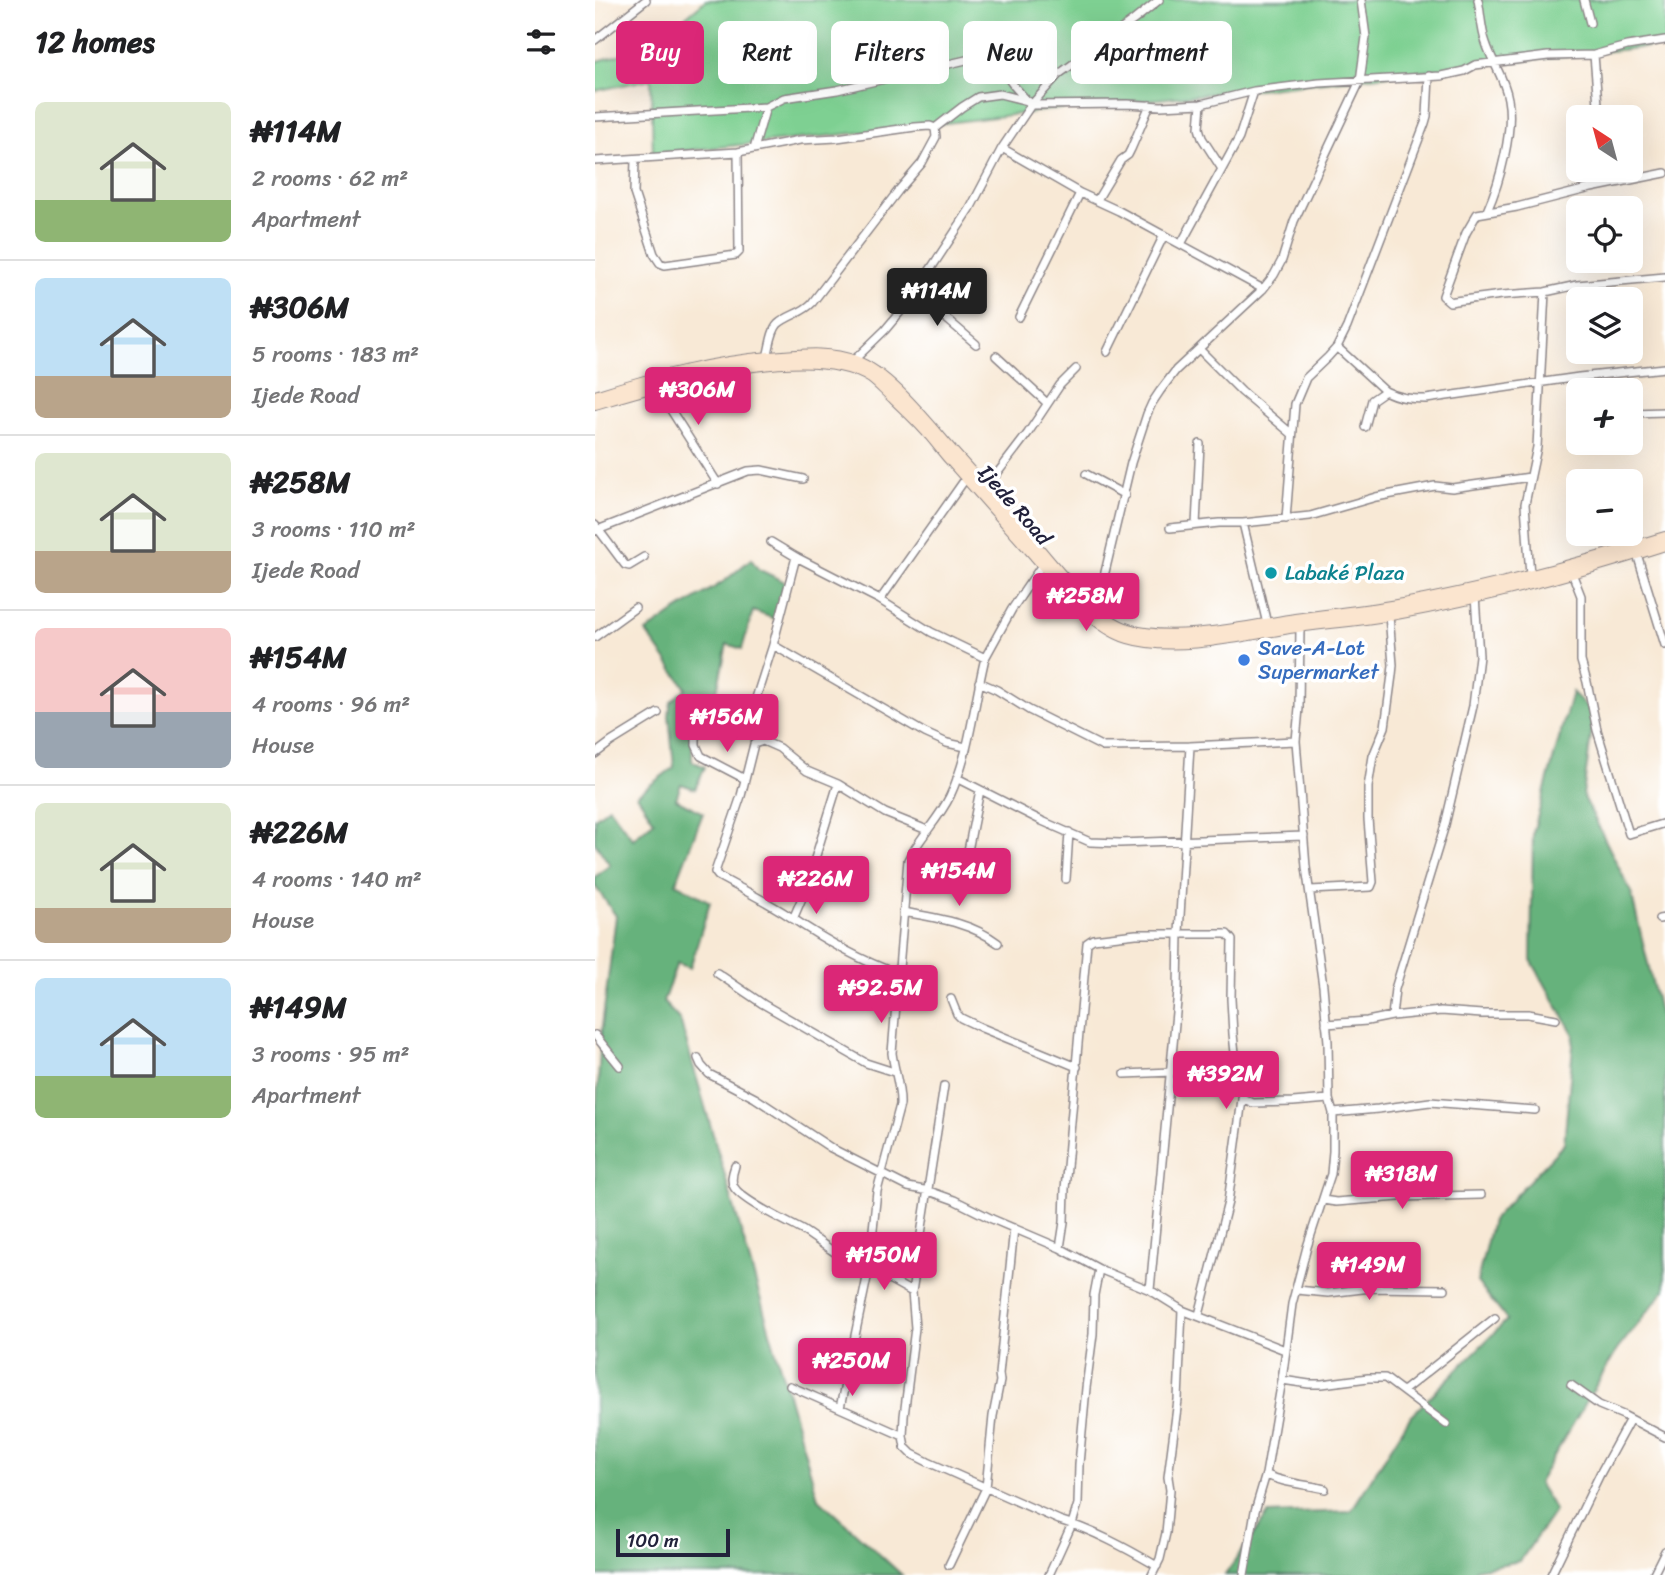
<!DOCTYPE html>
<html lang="en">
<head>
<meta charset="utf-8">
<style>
  :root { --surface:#fff; --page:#f2f2f2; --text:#202124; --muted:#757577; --line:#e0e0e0; --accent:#db2777 }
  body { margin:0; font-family:Sriracha,sans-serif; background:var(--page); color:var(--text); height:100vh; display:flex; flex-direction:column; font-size:26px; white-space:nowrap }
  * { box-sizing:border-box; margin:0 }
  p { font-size:23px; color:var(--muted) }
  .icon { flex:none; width:38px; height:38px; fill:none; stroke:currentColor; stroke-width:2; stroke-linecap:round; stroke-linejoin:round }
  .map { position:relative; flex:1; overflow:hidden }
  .side { display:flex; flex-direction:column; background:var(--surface); width:595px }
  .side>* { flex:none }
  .banner { position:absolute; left:21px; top:21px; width:665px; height:63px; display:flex; gap:14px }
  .needle { width:46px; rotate:324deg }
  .controls { position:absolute; left:971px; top:105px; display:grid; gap:14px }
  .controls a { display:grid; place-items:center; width:77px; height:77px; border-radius:10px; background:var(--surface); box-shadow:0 7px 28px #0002; font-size:35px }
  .scale { position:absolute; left:21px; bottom:18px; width:114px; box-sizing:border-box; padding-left:7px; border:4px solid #22223b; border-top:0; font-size:19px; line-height:24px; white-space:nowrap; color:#22223b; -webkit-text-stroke:5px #fff; paint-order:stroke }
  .price { position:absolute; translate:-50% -60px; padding:0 16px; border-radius:7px; background:var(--accent); color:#fff; font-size:23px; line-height:46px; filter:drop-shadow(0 2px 4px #0008) }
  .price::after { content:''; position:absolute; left:50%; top:42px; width:21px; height:16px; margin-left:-10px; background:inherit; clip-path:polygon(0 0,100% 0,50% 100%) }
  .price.active { background:#222; color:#fff }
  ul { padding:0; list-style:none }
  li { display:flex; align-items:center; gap:21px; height:175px; padding:0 35px }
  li+li { border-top:2px solid var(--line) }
  li span { display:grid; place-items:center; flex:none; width:196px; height:140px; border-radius:10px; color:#555 }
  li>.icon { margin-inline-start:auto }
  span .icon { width:84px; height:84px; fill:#fffc; stroke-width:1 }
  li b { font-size:30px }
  h2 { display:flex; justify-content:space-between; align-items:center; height:84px; padding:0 35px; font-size:30px }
  .tag { padding:0 24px; border-radius:10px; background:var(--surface); box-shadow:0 7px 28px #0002; font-size:24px; line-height:63px }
  .tag.active { background:var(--accent); color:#fff }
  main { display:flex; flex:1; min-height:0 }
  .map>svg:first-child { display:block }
</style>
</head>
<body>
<main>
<section class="side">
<h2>12 homes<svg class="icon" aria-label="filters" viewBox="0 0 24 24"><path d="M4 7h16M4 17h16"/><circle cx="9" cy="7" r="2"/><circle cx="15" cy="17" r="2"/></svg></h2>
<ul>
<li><span style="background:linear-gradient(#dfe7d0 70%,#8fb573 0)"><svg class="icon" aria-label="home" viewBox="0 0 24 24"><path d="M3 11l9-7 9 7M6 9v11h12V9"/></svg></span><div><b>₦114M</b><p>2 rooms · 62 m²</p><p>Apartment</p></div></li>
<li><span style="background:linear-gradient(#bfe0f5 70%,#b9a48a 0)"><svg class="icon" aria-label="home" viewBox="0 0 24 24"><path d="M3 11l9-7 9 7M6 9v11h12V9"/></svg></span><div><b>₦306M</b><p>5 rooms · 183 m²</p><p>Ijede Road</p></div></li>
<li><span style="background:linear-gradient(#dfe7d0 70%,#b9a48a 0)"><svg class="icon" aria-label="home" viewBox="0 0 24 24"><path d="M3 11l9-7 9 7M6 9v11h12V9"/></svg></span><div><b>₦258M</b><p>3 rooms · 110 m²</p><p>Ijede Road</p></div></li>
<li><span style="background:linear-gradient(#f6c9c9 60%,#9aa5b1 0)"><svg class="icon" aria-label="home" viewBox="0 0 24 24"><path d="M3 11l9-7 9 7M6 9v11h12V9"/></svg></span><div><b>₦154M</b><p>4 rooms · 96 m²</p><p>House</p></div></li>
<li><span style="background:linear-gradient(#dfe7d0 75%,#b9a48a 0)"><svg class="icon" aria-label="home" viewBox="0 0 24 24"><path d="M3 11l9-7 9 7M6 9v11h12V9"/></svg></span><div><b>₦226M</b><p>4 rooms · 140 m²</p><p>House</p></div></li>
<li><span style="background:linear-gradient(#bfe0f5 70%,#8fb573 0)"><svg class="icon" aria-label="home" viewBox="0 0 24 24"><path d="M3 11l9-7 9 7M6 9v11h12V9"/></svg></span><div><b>₦149M</b><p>3 rooms · 95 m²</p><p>Apartment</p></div></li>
</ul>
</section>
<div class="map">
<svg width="1070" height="1575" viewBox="0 0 1070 1575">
  <rect width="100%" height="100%" fill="#fff"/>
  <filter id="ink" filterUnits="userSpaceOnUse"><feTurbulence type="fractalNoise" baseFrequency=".0143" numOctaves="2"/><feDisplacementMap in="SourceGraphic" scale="14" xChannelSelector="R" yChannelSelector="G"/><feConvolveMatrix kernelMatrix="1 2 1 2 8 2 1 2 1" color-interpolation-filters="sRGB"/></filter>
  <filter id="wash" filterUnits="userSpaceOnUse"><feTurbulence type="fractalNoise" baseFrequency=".00686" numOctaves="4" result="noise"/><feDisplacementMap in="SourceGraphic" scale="28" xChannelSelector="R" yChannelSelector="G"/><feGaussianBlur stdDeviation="1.57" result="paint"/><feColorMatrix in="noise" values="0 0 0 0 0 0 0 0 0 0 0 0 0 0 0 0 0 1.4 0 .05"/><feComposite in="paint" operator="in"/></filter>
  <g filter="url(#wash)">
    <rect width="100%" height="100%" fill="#f8e9d6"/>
    <path fill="#7ed092" stroke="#507966" stroke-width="2" d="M111 0H1070V45L673 88 472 108 319 127 58 154 56 79 0 91V62L57 45Z"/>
    <path fill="#66b27c" stroke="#446a5c" stroke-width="2" d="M156 559 163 569 190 582 180 619 158 611 147 649 132 644 119 705 102 701 91 717 88 730 97 734V761L110 767 100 789 86 784 81 799 108 813 81 883 115 902 95 968 82 963 68 1002 85 1020 223 1498 307 1575H0V1131L6 1034 21 916 0 886V877L15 865 0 843V818L14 807 38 839 59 821 42 795 79 767 74 715 76 702 91 688 51 632 78 613 131 580Z
      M977 692 999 714 988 795 1036 892 1070 1036V1290L1022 1350 943 1483 960 1510 925 1561 881 1569 878 1575H630L673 1514 756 1511 816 1416 912 1320 882 1282 897 1220 969 1144 979 1035 936 960 938 833Z"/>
  </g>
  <g filter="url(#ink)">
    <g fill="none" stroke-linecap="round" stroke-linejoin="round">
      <defs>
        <path id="minor" d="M883 0C886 14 886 30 891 43 897 62 910 79 913 99 919 130 905 182 892 211
          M989 0 995 23
          M0 40 51 0
          M999 55 1004 117
          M606 104 604 128 607 138 627 169
          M0 117 171 107 189 98 242 90 371 60H383L404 66 419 86 436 105 532 104 566 106 606 104 659 91 724 83 846 76 869 71 880 65 953 56 999 55 1032 46 1070 40
          M407 148 485 193 524 211 668 289
          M159 149 171 107
          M40 160 39 193 59 254 65 263 70 265 141 255 144 252 143 152
          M0 161 143 152 205 140 242 138 320 127 335 126 340 128 367 107 383 97 405 94 433 101
          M1070 173 996 188 922 207 882 214 871 233 848 296 855 302 860 301 907 295 950 292 982 285 1070 277
          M502 200 526 160 533 155 536 149 555 105
          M586 244 644 138 659 91
          M320 292 381 344
          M424 317 485 193
          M742 347 790 391C803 398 816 399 831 399L984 377 1070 368
          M604 349 647 392 697 434
          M512 352 569 235
          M401 356 452 403
          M172 357C175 348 176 331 183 324 193 315 208 313 217 303L303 191 327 163 341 137 340 128
          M259 360 290 330 316 299 375 209 407 148 436 105 464 74 539 20 564 0
          M60 385 123 484
          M1036 413 1070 412
          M770 427 777 400 790 391
          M491 474 530 495
          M391 488 433 433 465 385 481 369
          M691 519 700 404 711 378 733 357 742 347 752 327 830 123 832 116 834 76
          M648 523 672 624
          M0 525 30 565 34 566 49 557
          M601 525 605 444
          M575 528 624 523H648L715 516 781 497 840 486 857 488 935 477
          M0 531 153 471 166 470 208 479
          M176 542 201 557 285 600 336 632 390 658 417 609 447 565
          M1042 554 1070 645
          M977 573 986 596V661L992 682 1002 730 1034 834 1070 823
          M935 576 930 504 942 447 950 292
          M285 600 371 478
          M501 610 536 463 552 414 557 403 565 391 581 370 668 289 679 275 687 260 699 221 765 81 771 37 766 0
          M0 637 40 608
          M178 645 330 733 352 743 371 747
          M384 682 402 690 434 710 508 747 595 746 701 741
          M161 698 178 645 201 557
          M101 736V745L106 756 150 779
          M0 754 16 742 63 713
          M362 778 447 821 495 842 525 843 709 836
          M368 876 385 790
          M471 879 474 832
          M715 890 776 887 778 882 773 819V787L778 756 790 727 797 675 798 665 794 615
          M308 912C341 918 375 922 403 943
          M198 919 210 891 243 784
          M1064 919 1070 918
          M122 973 168 1004 271 1063 299 1072
          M303 974C264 960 228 939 194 916 171 901 146 889 123 876L120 872 146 796 159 744 168 741 184 748 212 771 243 784 290 813 332 830
          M356 999 362 1014 366 1018 387 1028 482 1067
          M797 1016 800 989 850 825 878 706 884 656 880 596
          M731 1024 772 1021 797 1016 846 1011 887 1014H933L961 1019
          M0 1035 25 1066
          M103 1058 106 1065 114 1074 160 1098 236 1148 313 1187 334 1191 359 1200 397 1219 465 1248 504 1269 555 1290 587 1310 690 1350
          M576 1068 642 1072
          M530 1074 576 1072
          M349 1086 317 1292 320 1328 309 1416 308 1436 310 1447 317 1454 333 1462 464 1520C498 1530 531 1548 562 1566
          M647 1098 658 1103 698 1102 734 1099
          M738 1113 783 1109 835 1102 940 1110
          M140 1166C138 1172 135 1180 139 1187 147 1201 191 1221 207 1230 223 1240 237 1252 253 1260 261 1264 266 1264 274 1261
          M728 1200 741 1202 804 1197 886 1195
          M465 1248 469 1222 470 1189 492 943 498 939 541 934H632L637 940 636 999 638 1034 642 1072 648 1092 633 1202 604 1315
          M274 1268 317 1292
          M555 1290 583 991 584 933 595 746
          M702 1290 733 1293 776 1288 850 1289
          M687 1380 714 1384H727L773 1378H790L851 1424
          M976 1385 1004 1405 1028 1415 1070 1437
          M195 1386 308 1436
          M808 1391 900 1318
          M245 1408 274 1268 282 1191 305 1105C306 1088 299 1070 297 1053L313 860C325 837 344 819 355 796 375 753 379 703 390 658
          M671 1474C682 1482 714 1485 730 1489
          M354 1565 391 1488 398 1416 405 1381 404 1374 419 1228
          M454 1575 477 1524 483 1504 484 1464 491 1388 498 1334 499 1295 504 1269
          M557 1575 565 1559 571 1533 575 1490 573 1477 583 1400 587 1310
          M649 1575 660 1511 671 1474 687 1380 697 1304 712 1247 736 1174 738 1151V1113L734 1099 733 1042 728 986 711 867 701 741 704 708 705 627
          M956 1575 1005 1474 1035 1419
          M1058 1575 1070 1551"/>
        <path id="secondary" d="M0 396C62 376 123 360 188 356 212 354 237 352 260 361 295 373 335 426 360 454 387 484 414 514 440 544 465 573 497 616 533 629 575 644 655 626 700 619 732 614 764 612 796 606 889 590 980 565 1070 537
          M0 404C66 384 214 339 276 378 284 384 291 392 298 398 308 408 319 418 328 428 338 438 346 450 355 460 383 492 411 523 439 555 463 583 497 627 533 638 578 652 647 636 694 628 728 623 762 621 796 615 889 598 980 574 1070 545"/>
      </defs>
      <use href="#minor" stroke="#8d8688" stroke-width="10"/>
      <use href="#secondary" stroke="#8d8688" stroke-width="12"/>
      <use href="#minor" stroke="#fff" stroke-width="7"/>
      <use href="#secondary" stroke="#fbe5cf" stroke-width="10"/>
    </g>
  </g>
  <circle fill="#0f9aa8" stroke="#fff" stroke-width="2.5" cx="676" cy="573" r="7"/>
  <circle fill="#3f7fe0" stroke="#fff" stroke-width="2.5" cx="649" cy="660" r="7"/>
  <g text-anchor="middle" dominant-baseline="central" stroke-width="7" stroke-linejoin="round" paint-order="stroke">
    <g font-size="21" fill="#22223b" stroke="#fff">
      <text transform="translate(420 505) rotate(49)">Ijede Road</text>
    </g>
    <g font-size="21" fill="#0d838f" stroke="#fff" text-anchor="start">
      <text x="690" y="573">Labaké Plaza</text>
    </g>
    <g font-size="21" fill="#366cbe" stroke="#fff" text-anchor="start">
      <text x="663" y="648">Save-A-Lot<tspan x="663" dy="24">Supermarket</tspan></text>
    </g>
  </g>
</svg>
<div class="controls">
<a><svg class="needle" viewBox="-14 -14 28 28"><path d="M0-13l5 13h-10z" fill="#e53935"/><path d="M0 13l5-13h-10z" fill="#757577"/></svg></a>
<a><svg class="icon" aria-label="locate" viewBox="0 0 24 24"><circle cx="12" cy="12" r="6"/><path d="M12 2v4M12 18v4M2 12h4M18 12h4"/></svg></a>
<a><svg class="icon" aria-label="layers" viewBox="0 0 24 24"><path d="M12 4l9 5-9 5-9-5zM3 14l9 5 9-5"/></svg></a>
<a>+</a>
<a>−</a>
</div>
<div class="scale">100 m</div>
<b class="price active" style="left:342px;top:328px">₦114M</b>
<b class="price" style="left:103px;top:427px">₦306M</b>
<b class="price" style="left:491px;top:633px">₦258M</b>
<b class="price" style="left:132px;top:754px">₦156M</b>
<b class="price" style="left:364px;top:908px">₦154M</b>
<b class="price" style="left:221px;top:916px">₦226M</b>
<b class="price" style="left:286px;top:1025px">₦92.5M</b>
<b class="price" style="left:631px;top:1111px">₦392M</b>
<b class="price" style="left:807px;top:1211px">₦318M</b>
<b class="price" style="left:289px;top:1292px">₦150M</b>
<b class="price" style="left:774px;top:1302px">₦149M</b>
<b class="price" style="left:257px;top:1398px">₦250M</b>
<div class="banner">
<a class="tag active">Buy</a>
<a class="tag">Rent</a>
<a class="tag">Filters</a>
<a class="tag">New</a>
<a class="tag">Apartment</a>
</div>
</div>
</main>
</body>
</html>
